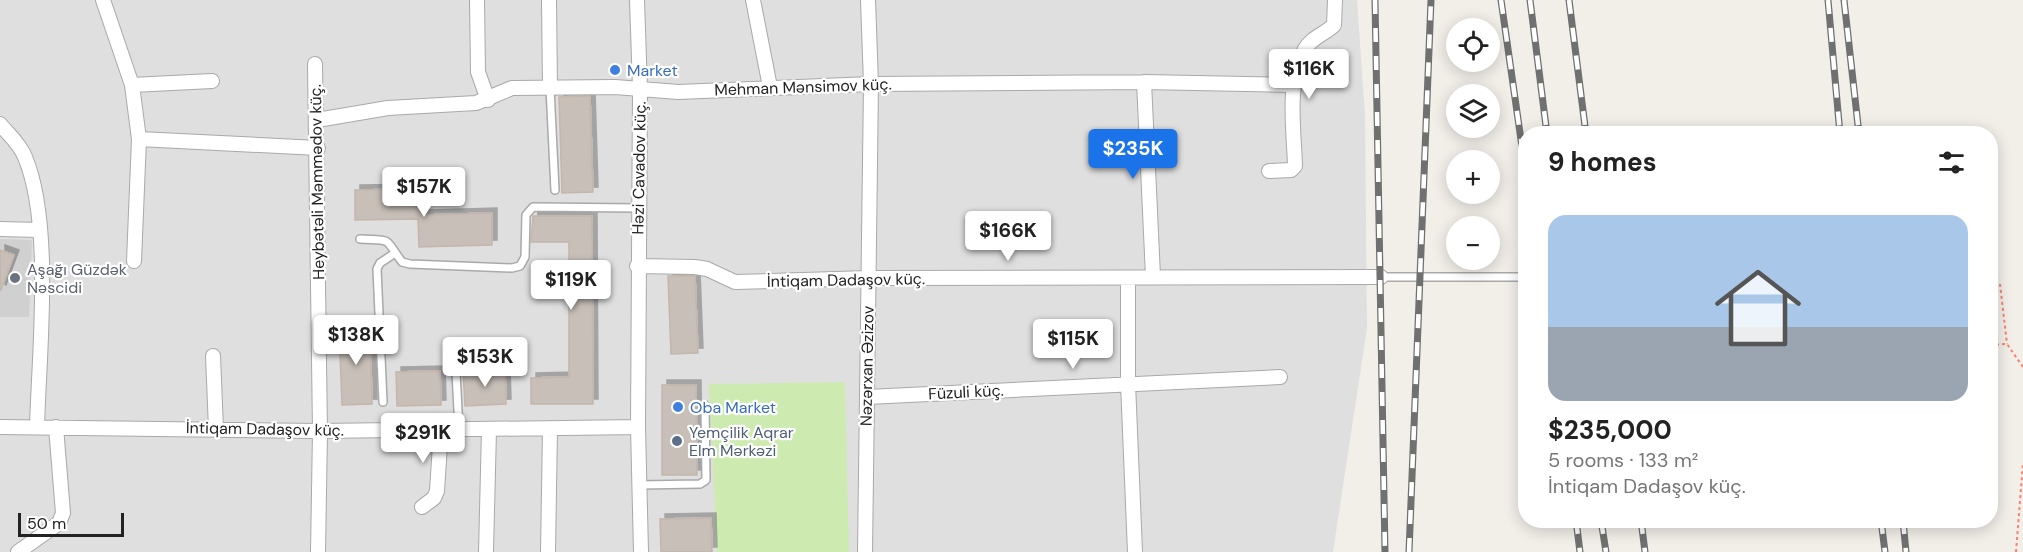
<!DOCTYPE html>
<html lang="en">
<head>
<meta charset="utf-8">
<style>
  :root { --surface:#fff; --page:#f6f6f6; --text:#222; --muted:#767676; --accent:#1a73e8 }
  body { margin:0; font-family:"DM Sans",sans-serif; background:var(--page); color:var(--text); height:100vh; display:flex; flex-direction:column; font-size:22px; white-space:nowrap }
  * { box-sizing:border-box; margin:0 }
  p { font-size:20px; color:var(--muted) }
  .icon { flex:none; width:33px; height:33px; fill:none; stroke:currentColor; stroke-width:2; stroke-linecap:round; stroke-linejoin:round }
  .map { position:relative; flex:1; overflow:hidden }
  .sheet { position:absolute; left:1518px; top:126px; width:480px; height:402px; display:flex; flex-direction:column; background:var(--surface); border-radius:24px; box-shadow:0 3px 15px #0003 }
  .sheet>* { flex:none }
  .tools { position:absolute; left:1446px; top:18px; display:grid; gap:12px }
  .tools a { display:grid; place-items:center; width:54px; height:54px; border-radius:50%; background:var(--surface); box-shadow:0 3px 15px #0003; font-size:30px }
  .scale { position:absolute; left:18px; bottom:15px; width:106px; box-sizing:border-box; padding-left:6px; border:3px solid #222; border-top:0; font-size:16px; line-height:21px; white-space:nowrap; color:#222; -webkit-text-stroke:4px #fff; paint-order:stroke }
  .price { position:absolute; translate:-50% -51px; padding:0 14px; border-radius:6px; background:#fff; color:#222; font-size:20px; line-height:39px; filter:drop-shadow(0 2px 3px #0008) }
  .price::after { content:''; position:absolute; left:50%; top:36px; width:18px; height:14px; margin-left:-9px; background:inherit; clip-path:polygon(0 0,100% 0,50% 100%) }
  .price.active { background:var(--accent); color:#fff }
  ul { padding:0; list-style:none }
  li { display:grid; align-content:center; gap:12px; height:318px; padding:0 30px }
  li span { display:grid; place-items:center; height:186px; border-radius:18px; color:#555 }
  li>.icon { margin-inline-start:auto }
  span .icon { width:108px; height:108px; fill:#fffc; stroke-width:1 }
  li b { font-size:26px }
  h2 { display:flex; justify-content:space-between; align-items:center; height:72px; padding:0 30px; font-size:26px }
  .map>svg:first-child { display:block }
</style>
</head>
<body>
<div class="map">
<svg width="2023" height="552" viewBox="0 0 2023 552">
  <defs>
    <filter id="shadow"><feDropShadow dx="5" dy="-5" stdDeviation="0" flood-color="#0004"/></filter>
  </defs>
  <rect width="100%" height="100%" fill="#f2efe9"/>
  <path fill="#e0dfdf" d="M0 0H1357L1365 116 1367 328 1333 552H0Z"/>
  <path fill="#d0d0d0" d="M0 239 32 240 29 317H0Z"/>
  <path fill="#cdebb0" d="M845 382 849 552H717L709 384Z"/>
  <path fill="#c7bfb8" stroke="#c4b6ab" stroke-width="1.5" filter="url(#shadow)" d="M590 96 593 192 562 193 559 97Z
    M423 189 424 215 492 213V245L419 247 418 219 355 220V190Z
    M533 216H592L593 404H531V378L569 377V242H531Z
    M0 250 14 255 1 290 0 289Z
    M668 276H695L698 353 671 354Z
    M370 327 372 404 342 405 339 328Z
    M505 370 506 404 465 406 463 371Z
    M440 371 441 405 397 406 396 372Z
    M662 385H696L697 475H662Z
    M711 518 712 552H661L660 519Z"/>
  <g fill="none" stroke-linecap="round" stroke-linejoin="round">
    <defs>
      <path id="lane" d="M550 88 555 190
        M360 239C395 241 383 237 402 262L410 264 512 268 520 266 525 257 526 215 533 207 638 208
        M1381 277H1526
        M456 372 459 430
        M383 402 377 269 380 263 395 253
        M639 485 700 484 706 480 705 405"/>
      <path id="street" d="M103 0 132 85 139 139 134 261
        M477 0 478 72 488 100
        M549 0 550 88
        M637 0 640 89 638 427 641 552
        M753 0 770 87
        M315 64 320 431 318 552
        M1144 82 1153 276
        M132 85 212 81
        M317 120 388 108 476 103 512 88 615 87 678 92 871 84 1144 82 1293 85
        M0 124C9 135 20 144 25 157 53 224 39 352 37 427
        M139 139 318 148
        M1269 171 1291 170 1295 166C1294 129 1286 83 1305 49 1312 37 1325 34 1334 25L1335 0
        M0 229 39 230
        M637 266 695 267 707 269 735 282 869 278 1381 277
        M1128 278V383L1135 552
        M213 356 216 429
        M867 397 1280 377
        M0 427 320 431 638 427
        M422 507 434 498 437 491 441 429
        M18 552 59 523 63 513 56 427
        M486 552 489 430
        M548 552 550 429
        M865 552 871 84 868 0"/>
    </defs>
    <use href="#lane" stroke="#a9a9a9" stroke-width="10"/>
    <use href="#street" stroke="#a9a9a9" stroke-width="16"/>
    <path stroke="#fa8072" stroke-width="2" stroke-dasharray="3 3" stroke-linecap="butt" d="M2000 284 2007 344
      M1990 345 2007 344 2023 367
      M2016 552 2023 463"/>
    <use href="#lane" stroke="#fff" stroke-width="7"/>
    <use href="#street" stroke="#fff" stroke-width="14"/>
    <defs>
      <path id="rail" d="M1375 0 1385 552
        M1501 0 1526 175
        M1530 0 1547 134
        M1569 0 1586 134
        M1828 0 1840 134
        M1844 0 1859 134
        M1576 520 1580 552
        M1601 520 1606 552
        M1641 520 1645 552
        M1881 520 1885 552
        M1903 520 1906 552
        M1409 552 1431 0"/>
    </defs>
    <use href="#rail" stroke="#707070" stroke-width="7"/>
    <use href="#rail" stroke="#fff" stroke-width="4.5" stroke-dasharray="14" stroke-linecap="butt"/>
  </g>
  <g fill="#3f7fe0" stroke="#fff" stroke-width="2">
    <circle cx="615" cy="70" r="6"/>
    <circle cx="678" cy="407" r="6"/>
  </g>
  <circle fill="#6b7280" stroke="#fff" stroke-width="2" cx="15" cy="278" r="6"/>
  <circle fill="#5c6f8a" stroke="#fff" stroke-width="2" cx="677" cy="441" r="6"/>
  <g text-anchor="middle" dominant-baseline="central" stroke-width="4.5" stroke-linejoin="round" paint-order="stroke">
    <g font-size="16" fill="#366cbe" stroke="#fff" text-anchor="start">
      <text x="627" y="70">Market</text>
      <text x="690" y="407">Oba Market</text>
    </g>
    <g font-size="16" fill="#222" stroke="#fff">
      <text transform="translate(803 87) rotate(-2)">Mehman Mənsimov küç.</text>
      <text transform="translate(639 168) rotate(-89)">Həzi Cavadov küç.</text>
      <text transform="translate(317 182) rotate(-91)">Heybətəli Məmmədov küç.</text>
      <text transform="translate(846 280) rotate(-1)">İntiqam Dadaşov küç.</text>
      <text transform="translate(867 366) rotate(-89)">Nəzərxan Əzizov</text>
      <text transform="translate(966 392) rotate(-3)">Füzuli küç.</text>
      <text transform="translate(265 429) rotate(1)">İntiqam Dadaşov küç.</text>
    </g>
    <g font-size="16" fill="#5b616d" stroke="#fff" text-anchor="start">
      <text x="27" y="269">Aşağı Güzdək<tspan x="27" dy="18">Nəscidi</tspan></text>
    </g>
    <g font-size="16" fill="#4e5e75" stroke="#fff" text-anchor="start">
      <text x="689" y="432">Yemçilik Aqrar<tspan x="689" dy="18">Elm Mərkəzi</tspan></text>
    </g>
  </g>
</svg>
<div class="tools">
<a><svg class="icon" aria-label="locate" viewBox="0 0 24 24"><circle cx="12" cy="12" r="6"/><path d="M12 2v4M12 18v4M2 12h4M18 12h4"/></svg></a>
<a><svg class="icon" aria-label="layers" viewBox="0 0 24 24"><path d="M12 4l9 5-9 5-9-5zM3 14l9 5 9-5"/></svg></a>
<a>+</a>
<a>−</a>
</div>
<div class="scale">50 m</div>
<b class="price" style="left:1309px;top:100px">$116K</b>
<b class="price active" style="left:1133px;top:180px">$235K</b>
<b class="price" style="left:424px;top:218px">$157K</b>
<b class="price" style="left:1008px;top:262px">$166K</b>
<b class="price" style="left:571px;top:311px">$119K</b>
<b class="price" style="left:356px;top:366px">$138K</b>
<b class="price" style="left:1073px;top:370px">$115K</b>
<b class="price" style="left:485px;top:388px">$153K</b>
<b class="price" style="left:423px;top:464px">$291K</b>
<section class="sheet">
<h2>9 homes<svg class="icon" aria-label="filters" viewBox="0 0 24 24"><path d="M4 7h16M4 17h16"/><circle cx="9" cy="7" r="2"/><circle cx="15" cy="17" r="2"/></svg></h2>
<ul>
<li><span style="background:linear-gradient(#a9c7e8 60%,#9aa5b1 0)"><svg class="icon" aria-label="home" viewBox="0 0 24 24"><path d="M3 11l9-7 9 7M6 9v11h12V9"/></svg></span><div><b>$235,000</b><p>5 rooms · 133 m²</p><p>İntiqam Dadaşov küç.</p></div></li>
</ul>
</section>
</div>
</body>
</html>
